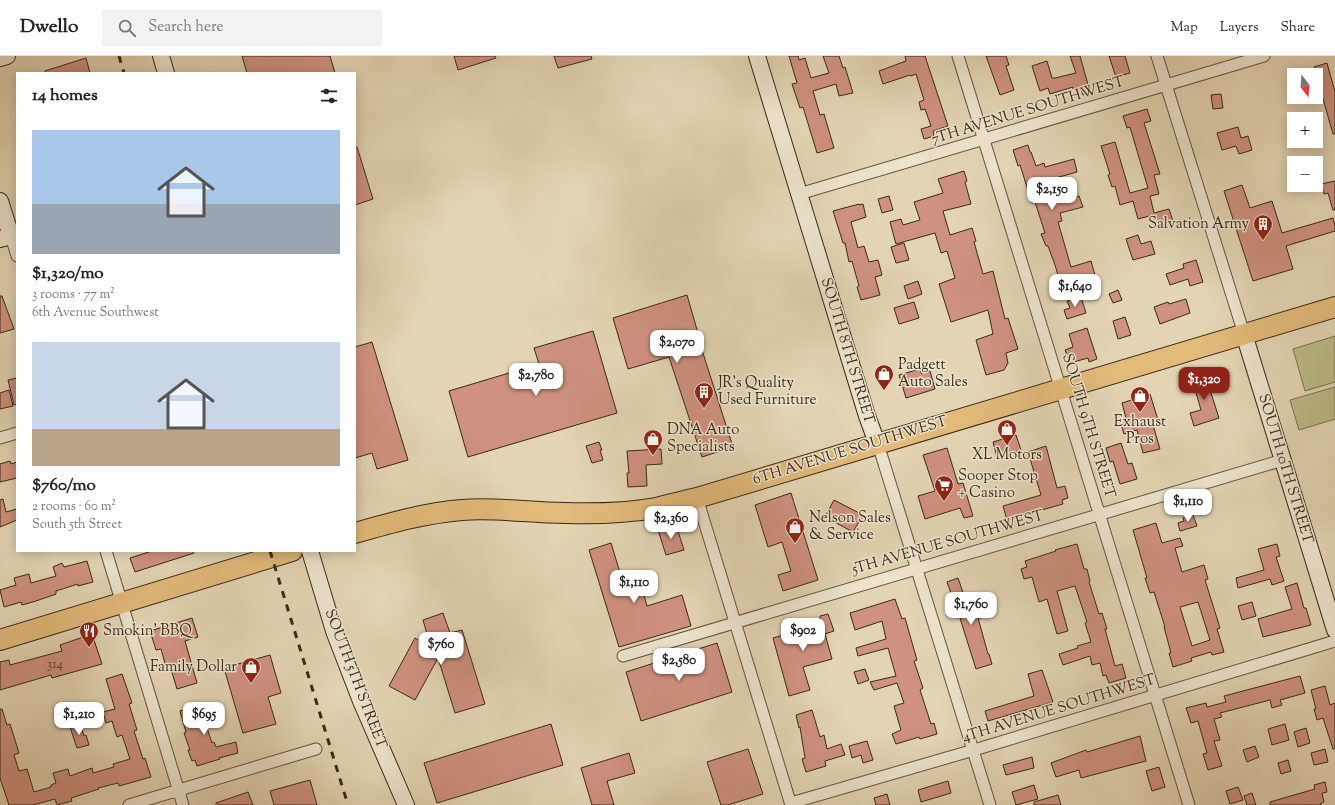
<!DOCTYPE html>
<html lang="en">
<head>
<meta charset="utf-8">
<style>
  :root { --surface:#fff; --page:#f2f2f2; --text:#222; --muted:#767676; --line:#e0e0e0; --accent:#8f2418 }
  body { margin:0; font-family:"Sorts Mill Goudy",serif; background:var(--page); color:var(--text); height:100vh; display:flex; flex-direction:column; font-size:15px; white-space:nowrap }
  * { box-sizing:border-box; margin:0 }
  p { font-size:13px; color:var(--muted) }
  .icon { flex:none; width:22px; height:22px; fill:none; stroke:currentColor; stroke-width:2; stroke-linecap:round; stroke-linejoin:round }
  .map { position:relative; flex:1; overflow:hidden }
  .drawer { position:absolute; left:16px; top:16px; width:340px; height:480px; display:flex; flex-direction:column; background:var(--surface); border-radius:0px; box-shadow:0 2px 10px #0003 }
  .drawer>* { flex:none }
  .needle { width:26px; rotate:163deg }
  .fabs { position:absolute; left:1287px; top:12px; display:grid; gap:8px }
  .fabs a { display:grid; place-items:center; width:36px; height:36px; border-radius:0px; background:var(--surface); box-shadow:0 2px 10px #0003; font-size:20px }
  .price { position:absolute; translate:-50% -34px; padding:0 9px; border-radius:8px; background:#fff; color:#222; font-size:13px; line-height:26px; filter:drop-shadow(0 1px 2px #0008) }
  .price::after { content:''; position:absolute; left:50%; top:24px; width:12px; height:9px; margin-left:-6px; background:inherit; clip-path:polygon(0 0,100% 0,50% 100%) }
  .price.active { background:var(--accent); color:#fff }
  ul { padding:0; list-style:none }
  li { display:grid; align-content:center; gap:8px; height:212px; padding:0 16px }
  li span { display:grid; place-items:center; height:124px; border-radius:0px; color:#555 }
  li>.icon { margin-inline-start:auto }
  span .icon { width:72px; height:72px; fill:#fffc; stroke-width:1 }
  li b { font-size:17px }
  h2 { display:flex; justify-content:space-between; align-items:center; height:48px; padding:0 16px; font-size:17px }
  header { display:flex; align-items:center; gap:24px; box-sizing:border-box; height:56px; padding:0 20px; background:var(--surface); border-bottom:1px solid var(--line) }
  header strong { font-size:19px }
  nav { display:flex; gap:22px; margin-inline-start:auto; font-size:14px }
  .search { width:280px; height:36px; background:var(--page); display:flex; align-items:center; gap:10px; box-sizing:border-box; padding:0 14px; border-radius:0px; color:var(--muted); font-size:15px }
  .map>svg:first-child { display:block }
</style>
</head>
<body>
<header>
<strong>Dwello</strong>
<div class="search"><svg class="icon" aria-label="search" viewBox="0 0 24 24"><circle cx="10" cy="10" r="6"/><path d="M15 15l6 6"/></svg>Search here</div>
<nav><a>Map</a><a>Layers</a><a>Share</a></nav>
</header>
<div class="map">
<svg width="1335" height="749" viewBox="0 0 1335 749">
  <rect width="100%" height="100%" fill="#e3d5b4"/>
  <filter id="stains"><feTurbulence type="fractalNoise" baseFrequency=".005" numOctaves="4"/><feColorMatrix values="0 0 0 0 .2 0 0 0 0 .09 0 0 0 0 .02 0 0 0 .5 -.17"/></filter>
  <radialGradient id="worn" r=".72"><stop offset=".6" stop-color="#630" stop-opacity="0"/><stop offset="1" stop-color="#630" stop-opacity=".3"/></radialGradient>
  <path fill="#bbbb87" stroke="#7a7250" d="M1335 280V326L1305 335 1293 293Z
    M1335 331V363L1299 374 1290 344Z"/>
  <path fill="#cf9180" stroke="#382918" fill-rule="evenodd" d="M242 0H330L335 17H247Z
    M454 0H495L496 2 458 14Z
    M554 0H591L592 3 558 12Z
    M789 0H798L799 4 805 2 811 22 829 17 823 0H839L843 12 845 11 853 37 839 40 836 28 813 35 820 59 824 58 834 92 817 97 803 51 800 52 792 28 797 27Z
    M905 0H925L948 70 933 75 934 80 924 83 921 73 931 70 925 53 921 54 919 46 924 44 916 18 911 20 910 19 883 28 879 15 906 5Z
    M986 0H1006L1009 9 1006 10 1014 34 1000 39Z
    M1070 0H1080L1090 36 1083 39 1080 31 1073 33V31L1050 38 1048 32 1040 35 1032 10 1047 5 1052 22H1055L1076 17Z
    M1109 0H1125L1130 17 1116 21Z
    M86 2 90 17H45V15Z
    M1327 7 1335 36V78H1333L1314 11Z
    M1221 38 1223 52 1213 53 1211 39Z
    M1147 53 1151 65 1144 67 1160 118 1154 119 1159 138 1150 140 1154 157 1169 153 1173 165 1156 170 1153 159 1138 163 1133 145 1120 149 1115 130 1112 131 1108 119 1110 118 1101 90 1115 86 1130 137 1148 132 1130 71 1127 72 1123 60Z
    M1238 71 1241 82 1248 80 1252 94 1239 98 1236 90 1222 94 1217 77Z
    M1028 89 1030 96H1031L1036 110 1044 107 1045 111 1074 103 1077 116 1052 123 1058 145 1079 140 1083 151 1060 157 1062 165 1058 166 1071 211 1091 205 1095 219 1061 229 1055 209 1048 190H1046L1041 178 1045 177 1035 146 1032 147 1020 109 1018 110 1013 94Z
    M355 91H357L373 143 355 149Z
    M964 115 967 125 965 126 971 148 943 155 950 179 972 172 976 185 974 186 983 218 993 215 1005 263 1008 262 1018 293 1006 297 1008 307 1004 314 986 319 976 284 993 278 988 254 951 266 939 228 955 222 947 195 941 197 935 177 896 188 890 166 901 163 903 169 920 164 914 146 943 137 938 123Z
    M1335 125V154H1333L1328 137 1324 138 1321 128Z
    M1242 129 1250 152 1272 145 1282 177 1333 162 1335 170V175L1286 190 1293 213 1253 225 1224 135Z
    M889 140 893 154 882 157 878 143Z
    M859 148V149L863 148 866 161 851 166 858 192 864 190 869 206 878 204 882 219 875 221 880 239 861 244 857 231 859 230 852 205 849 206 845 187H843L833 155Z
    M1138 179 1141 188 1151 185 1155 198 1133 204 1126 183Z
    M904 187 909 204 896 207 891 191Z
    M1196 204 1203 226 1190 230 1188 223 1170 229 1166 218 1184 212 1183 208Z
    M918 225 922 238 908 243 904 230Z
    M1118 234 1122 244 1113 247 1109 238Z
    M687 239 702 291H701L733 391 702 401 669 301 628 313 613 262Z
    M0 240H2L14 273 0 277Z
    M1081 241 1086 257 1067 263 1064 254 1070 252 1067 245Z
    M1186 243 1190 257 1160 268 1154 251 1168 246 1169 248Z
    M914 246 919 262 899 268 894 252Z
    M1125 261 1131 279 1118 283 1113 265Z
    M1087 272 1097 303 1089 306 1088 302 1070 307 1065 294 1073 291 1069 278Z
    M593 275 617 357 468 401 449 335 539 308 534 292Z
    M372 286 408 404 377 413 372 397 355 402V291Z
    M920 313 921 317 930 315 935 333 906 342 899 319Z
    M1209 318 1214 336 1211 337 1219 362 1194 370 1190 357 1201 354 1192 323Z
    M17 322V348L14 349 8 324Z
    M9 334 13 350 0 353V337Z
    M1150 338 1159 367 1153 369 1160 393 1143 397 1137 374 1124 378 1121 368 1127 366 1122 347Z
    M1016 379 1021 394 997 401 993 386Z
    M599 386 602 394H600L603 404 592 407 586 390Z
    M1121 387 1128 408 1132 407 1137 423 1120 428 1113 405 1110 406 1106 392Z
    M1046 390 1057 432 1065 430 1068 442 1062 444 1063 448 1007 464 1003 450 1041 439 1028 396Z
    M947 392 958 428 963 427 973 460 964 462 960 452 925 463 918 440 935 435 923 399Z
    M661 393 662 408 646 409 647 430 628 431 627 417H629L627 395Z
    M10 405 11 408 17 406V422L0 426V408Z
    M791 437 818 524 783 535 778 519 791 515 782 486 768 491 755 449Z
    M3 443 6 456 17 453V464L0 471V444Z
    M834 444 863 459 853 476 825 461Z
    M1193 459 1197 470 1180 475 1178 467 1184 465 1183 462Z
    M1156 467 1162 487 1180 482 1183 490 1175 492 1182 516 1204 509 1208 523 1205 524 1220 572 1217 573 1224 596 1212 599 1211 596 1191 602 1192 605 1173 611 1169 597H1171L1164 571H1165L1154 536 1150 537 1145 522H1147L1133 474ZM1198 546 1210 584 1192 590 1180 551Z
    M676 469 684 494 666 499 658 474Z
    M611 487 624 530 640 525 647 550 682 539 691 570 619 591 589 494Z
    M1077 488 1084 513H1087L1090 525 1089 526 1099 558 1102 557 1107 573H1105L1115 610 1122 608 1126 622 1109 627 1106 619 1103 620 1100 607 1092 609 1090 600 1063 609 1059 598 1078 592 1077 590 1091 586 1085 567 1087 566 1075 530 1057 535 1068 575 1057 578 1047 543 1039 546 1032 521 1024 523 1021 513 1027 511 1025 505 1056 495 1055 494Z
    M1277 488 1280 500 1276 501 1284 525 1272 529 1270 523 1238 532 1236 522 1264 514 1258 493Z
    M152 495H193L194 497 135 516 130 502Z
    M87 505 93 526 78 530V528L56 535V538L36 545 22 549 21 546 4 551 0 534 16 529 14 522 29 518 31 527 56 520 53 511 62 507 64 511Z
    M958 522 968 551 977 548 981 562H978L988 598H989L992 608 976 613 953 540H952L947 526Z
    M1297 527 1304 552H1306L1311 569 1263 581 1258 563 1292 553 1285 531Z
    M895 543 902 563 905 562 917 604 914 605 923 632 920 634 931 668 934 667 937 678 920 683 919 681 896 688 892 678 901 674 894 650 904 647 897 627 874 634 870 626 896 620 888 592 858 600 856 592 886 583 882 565 855 574 850 557Z
    M1252 546 1256 560 1242 564 1238 550Z
    M443 557 450 577 462 574 485 648 455 657 438 602 415 644 389 630 415 582 431 592 423 564Z
    M828 558 834 575 825 578 832 603 803 611 810 634 789 640 773 582 790 577 788 571 800 567 801 570 820 563V560Z
    M192 562 198 581 185 585 197 627 177 633 170 610 166 611 161 593 156 594 150 575Z
    M92 578 102 608 52 622 51 619 0 634V606L9 604 10 609 62 595 60 589Z
    M717 587 732 636 641 665 626 616Z
    M270 599 281 637 268 641 276 668 243 677 224 612Z
    M865 613 869 624 858 628 854 616Z
    M1042 614 1053 646 988 665 985 655 1034 640 1028 618Z
    M122 618 132 647 129 648 137 674 134 675 143 703 145 702 151 721 119 730 118 727 98 732 99 733 71 742 72 745 57 749 55 743 33 749H9L0 722V653H2L7 669 10 668 19 697 14 699 19 715 27 713 34 736 51 731V729L56 727 53 717 68 713 70 720 92 712 93 717 114 711 113 708 130 703 122 679 117 681 112 665 106 667 103 656 115 653 106 623Z
    M1300 620 1305 637 1280 644 1282 649 1272 652 1270 644 1220 657 1222 661 1214 663 1220 684 1214 685 1222 710 1208 714 1203 698 1207 697 1198 665 1191 667 1186 652 1206 647 1207 651 1226 646 1224 640Z
    M1325 630 1330 649 1335 647V693H1333L1323 662 1317 664 1314 653H1316L1311 634Z
    M215 648 220 662 205 666 212 687 214 686 216 691 236 686 238 697 219 702 220 703 197 710 195 704 192 705 188 694H190L184 677 186 676 180 655 196 650 197 654Z
    M812 654 820 681 824 679 827 693 841 688 845 699 825 705 826 710 806 716 802 703 805 702 800 671 799 672 796 659Z
    M80 668 84 680 86 679 89 689 77 692 70 671Z
    M551 668 563 709 437 747 424 707Z
    M1285 668 1289 684 1272 689 1268 673Z
    M1306 672 1310 687 1298 691 1294 676Z
    M1140 680 1146 705 1081 722 1079 714 1056 721 1051 707 1086 694 1087 696Z
    M867 685 873 704 863 707 861 699 852 702 849 690Z
    M1255 690 1259 701 1247 706 1243 694Z
    M748 693 763 738 728 749H721L707 706Z
    M1325 693 1328 706 1314 709 1311 697Z
    M629 697 635 717 607 725 614 749H592L581 712Z
    M1032 701 1034 712 1006 719 1003 709Z
    M1288 704 1291 715 1281 718 1278 707Z
    M1159 711 1165 731 1152 735 1146 715Z
    M310 724 317 749H274L270 735Z
    M948 725 951 737 921 746 918 734Z
    M1325 726 1327 736 1322 737 1324 746 1321 747V749H1270V746L1315 733 1314 729Z
    M1034 729 1038 743 1016 749 1012 736Z
    M1238 731 1243 744 1230 748 1226 735Z
    M248 736 253 749H216V747Z
    M1252 737 1256 749H1247L1244 740Z
    M887 738 890 749H876L874 742Z
    M1058 739 1061 749H1034V746Z"/>
  <g fill="none" stroke-linecap="round" stroke-linejoin="round">
    <defs>
      <path id="street" d="M958 0 1189 749
        M1157 0 1244 278
        M799 138 1264 0
        M17 178 11 180 17 200
        M0 382 17 377
        M877 387 882 401 990 749
        M697 442 791 749
        M106 495 183 749
        M623 600 1283 404
        M791 747 974 694 1335 585
        M129 749 316 693"/>
      <path id="secondary" d="M161 0 166 17
        M757 0 867 360 877 387
        M0 2 7 0
        M0 145 11 180 0 183
        M1244 278 1335 574
        M310 495 334 575 361 645 406 749"/>
      <path id="highway" d="M355 477C390 467 425 457 462 454 496 451 530 457 565 457 595 458 626 457 656 452 669 449 683 445 697 442L1335 251
        M0 584 292 495"/>
    </defs>
    <use href="#street" stroke="#63543f" stroke-width="13"/>
    <use href="#secondary" stroke="#382918" stroke-width="18"/>
    <use href="#highway" stroke="#382918" stroke-width="22"/>
    <use href="#street" stroke="#ede4ce" stroke-width="11"/>
    <use href="#secondary" stroke="#ede4ce" stroke-width="16"/>
    <use href="#highway" stroke="#e2ba7a" stroke-width="20"/>
    <path stroke="#382918" stroke-width="3" stroke-dasharray="7 7" stroke-linecap="butt" d="M119 0 124 17
      M270 495 348 749"/>
  </g>
  <defs>
    <symbol id="building-pin" viewBox="-11 -11 22 30"><path d="M0 17L-7.5 6A9.5 9.5 0 1 1 7.5 6Z" fill="#8f2418" stroke="#ede4ce"/><path d="M-4-6H4V6H1V3H-1V6H-4ZM-2.5-4.3h1.7v1.8h-1.7ZM.8-4.3h1.7v1.8H.8ZM-2.5-1h1.7V.8h-1.7ZM.8-1h1.7V.8H.8Z" fill="#fff"/></symbol>
    <symbol id="shop-pin" viewBox="-11 -11 22 30"><path d="M0 17L-7.5 6A9.5 9.5 0 1 1 7.5 6Z" fill="#8f2418" stroke="#ede4ce"/><path d="M-5-2.5h2.3a2.7 3.5 0 0 1 5.4 0H5L5.5 6h-11ZM-1.5-2.5h3a1.5 2.3 0 0 0-3 0Z" fill="#fff"/></symbol>
    <symbol id="supermarket-pin" viewBox="-11 -11 22 30"><path d="M0 17L-7.5 6A9.5 9.5 0 1 1 7.5 6Z" fill="#8f2418" stroke="#ede4ce"/><path d="M-6-5.5h2.5l.6 2H6L4.5 2H-2.5L-4.4-4H-6ZM-1.5 3.2a1.3 1.3 0 1 0 .1 0ZM3 3.2a1.3 1.3 0 1 0 .1 0Z" fill="#fff"/></symbol>
    <symbol id="restaurant-pin" viewBox="-11 -11 22 30"><path d="M0 17L-7.5 6A9.5 9.5 0 1 1 7.5 6Z" fill="#8f2418" stroke="#ede4ce"/><path d="M-5-6h1v4h1v-4h1v4h1v-4h1v5L-1.5 .5V6h-2V.5L-5-1ZM5-6V6H3V1.5H1.5Q1.5-4 5-6Z" fill="#fff"/></symbol>
  </defs>
  <g fill-rule="evenodd">
    <use href="#building-pin" x="1252" y="157" width="22" height="30"/>
    <use href="#shop-pin" x="873" y="307" width="22" height="30"/>
    <use href="#building-pin" x="693" y="325" width="22" height="30"/>
    <use href="#shop-pin" x="1129" y="329" width="22" height="30"/>
    <use href="#shop-pin" x="996" y="362" width="22" height="30"/>
    <use href="#shop-pin" x="642" y="372" width="22" height="30"/>
    <use href="#supermarket-pin" x="933" y="418" width="22" height="30"/>
    <use href="#shop-pin" x="784" y="460" width="22" height="30"/>
    <use href="#restaurant-pin" x="78" y="564" width="22" height="30"/>
    <use href="#shop-pin" x="240" y="600" width="22" height="30"/>
  </g>
  <g text-anchor="middle" dominant-baseline="central" stroke-width="3" stroke-linejoin="round" paint-order="stroke">
    <g font-size="13" fill="#5e4332">
      <text x="55" y="609">314</text>
    </g>
    <g font-size="15" fill="#382918" stroke="#ede4ce">
      <text transform="translate(1028 55) rotate(-17)">7TH AVENUE SOUTHWEST</text>
      <text transform="translate(847 295) rotate(73)">SOUTH 8TH STREET</text>
      <text transform="translate(1088 370) rotate(73)">SOUTH 9TH STREET</text>
      <text transform="translate(850 395) rotate(-17)">6TH AVENUE SOUTHWEST</text>
      <text transform="translate(1285 413) rotate(73)">SOUTH 10TH STREET</text>
      <text transform="translate(948 487) rotate(-16)">5TH AVENUE SOUTHWEST</text>
      <text transform="translate(355 623) rotate(69)">SOUTH 5TH STREET</text>
      <text transform="translate(1059 653) rotate(-17)">4TH AVENUE SOUTHWEST</text>
    </g>
    <g font-size="15" fill="#382918" stroke="#ede4ce" text-anchor="start">
      <text x="1249" y="168" text-anchor="end">Salvation Army</text>
      <text x="898" y="309">Padgett<tspan x="898" dy="17">Auto Sales</tspan></text>
      <text x="718" y="327">JR's Quality<tspan x="718" dy="17">Used Furniture</tspan></text>
      <text x="1140" y="366" text-anchor="middle">Exhaust<tspan x="1140" dy="17">Pros</tspan></text>
      <text x="667" y="374">DNA Auto<tspan x="667" dy="17">Specialists</tspan></text>
      <text x="1007" y="399" text-anchor="middle">XL Motors</text>
      <text x="958" y="420">Sooper Stop<tspan x="958" dy="17">+ Casino</tspan></text>
      <text x="809" y="462">Nelson Sales<tspan x="809" dy="17">&amp; Service</tspan></text>
      <text x="103" y="575">Smokin' BBQ</text>
      <text x="237" y="611" text-anchor="end">Family Dollar</text>
    </g>
  </g>
  <rect width="100%" height="100%" filter="url(#stains)"/>
  <rect width="100%" height="100%" fill="url(#worn)"/>
</svg>
<div class="fabs">
<a><svg class="needle" viewBox="-14 -14 28 28"><path d="M0-13l5 13h-10z" fill="#e53935"/><path d="M0 13l5-13h-10z" fill="#767676"/></svg></a>
<a>+</a>
<a>−</a>
</div>
<b class="price" style="left:1052px;top:155px">$2,150</b>
<b class="price" style="left:1075px;top:252px">$1,640</b>
<b class="price" style="left:677px;top:308px">$2,070</b>
<b class="price" style="left:536px;top:341px">$2,780</b>
<b class="price active" style="left:1204px;top:345px">$1,320</b>
<b class="price" style="left:1188px;top:467px">$1,110</b>
<b class="price" style="left:671px;top:484px">$2,360</b>
<b class="price" style="left:634px;top:548px">$1,110</b>
<b class="price" style="left:971px;top:570px">$1,760</b>
<b class="price" style="left:803px;top:596px">$902</b>
<b class="price" style="left:441px;top:610px">$760</b>
<b class="price" style="left:679px;top:626px">$2,580</b>
<b class="price" style="left:79px;top:680px">$1,210</b>
<b class="price" style="left:204px;top:680px">$695</b>
<section class="drawer">
<h2>14 homes<svg class="icon" aria-label="filters" viewBox="0 0 24 24"><path d="M4 7h16M4 17h16"/><circle cx="9" cy="7" r="2"/><circle cx="15" cy="17" r="2"/></svg></h2>
<ul>
<li><span style="background:linear-gradient(#a9c7e8 60%,#9aa5b1 0)"><svg class="icon" aria-label="home" viewBox="0 0 24 24"><path d="M3 11l9-7 9 7M6 9v11h12V9"/></svg></span><div><b>$1,320/mo</b><p>3 rooms · 77 m²</p><p>6th Avenue Southwest</p></div></li>
<li><span style="background:linear-gradient(#c9d6e8 70%,#b9a48a 0)"><svg class="icon" aria-label="home" viewBox="0 0 24 24"><path d="M3 11l9-7 9 7M6 9v11h12V9"/></svg></span><div><b>$760/mo</b><p>2 rooms · 60 m²</p><p>South 5th Street</p></div></li>
</ul>
</section>
</div>
</body>
</html>
